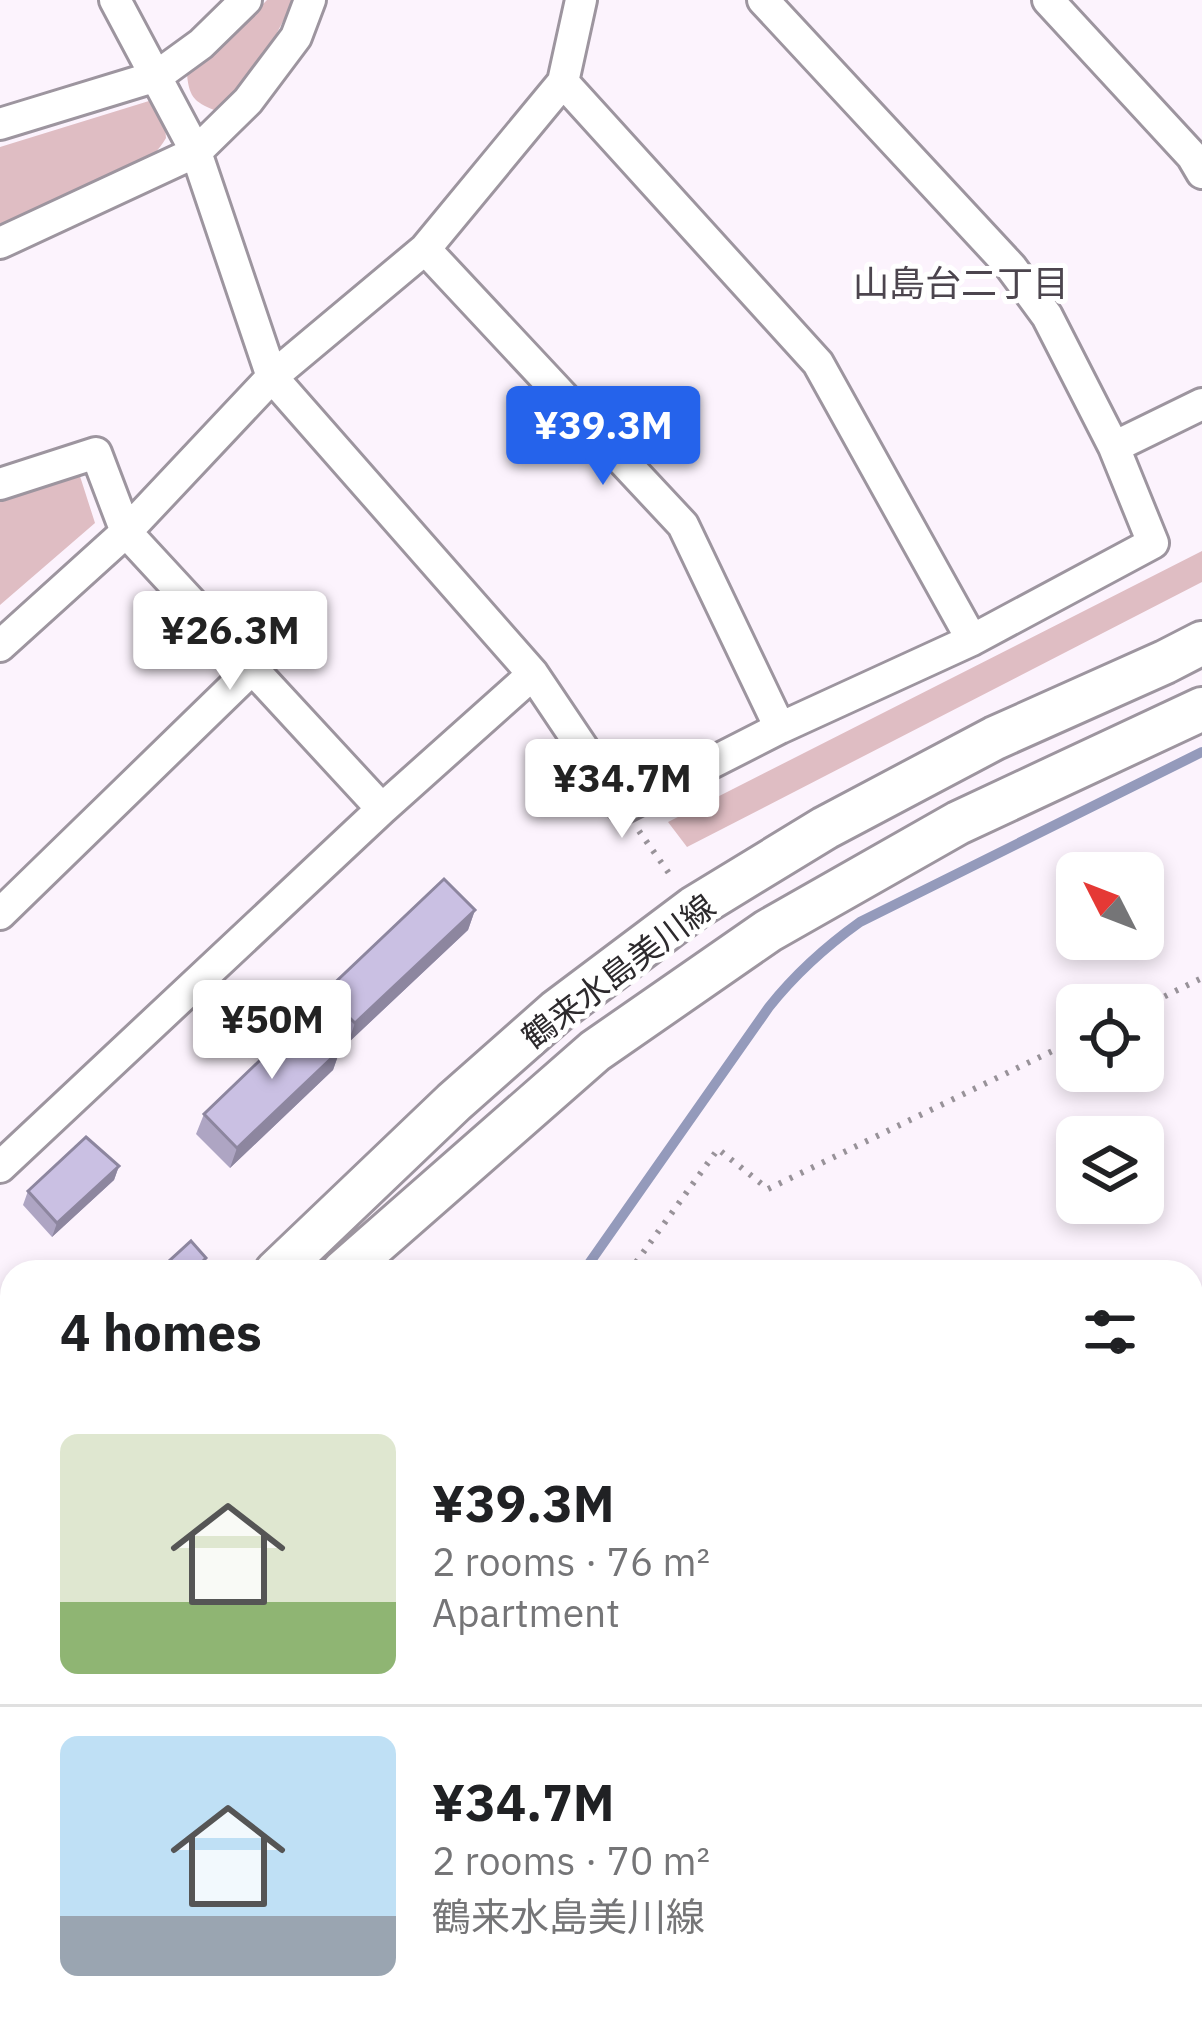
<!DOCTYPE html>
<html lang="en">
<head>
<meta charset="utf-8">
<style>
  :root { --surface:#fff; --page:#f6f6f6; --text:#202124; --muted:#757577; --line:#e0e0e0; --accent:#2563eb }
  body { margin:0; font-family:"IBM Plex Sans","Noto Sans JP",sans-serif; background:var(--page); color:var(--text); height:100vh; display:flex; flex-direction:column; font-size:45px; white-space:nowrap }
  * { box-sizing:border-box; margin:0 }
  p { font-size:39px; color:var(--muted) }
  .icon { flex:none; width:66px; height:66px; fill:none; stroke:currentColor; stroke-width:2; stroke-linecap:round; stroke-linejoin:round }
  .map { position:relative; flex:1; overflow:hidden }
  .panel { position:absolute; left:0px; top:1260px; width:1203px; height:768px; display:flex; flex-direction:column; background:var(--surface); border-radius:36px 36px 0 0; box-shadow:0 6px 18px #0003 }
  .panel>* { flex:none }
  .needle { width:78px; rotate:312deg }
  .fabs { position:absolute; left:1056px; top:852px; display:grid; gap:24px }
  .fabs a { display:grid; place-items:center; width:108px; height:108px; border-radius:18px; background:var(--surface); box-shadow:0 6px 18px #0003; font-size:60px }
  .price { position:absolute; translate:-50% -102px; padding:0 27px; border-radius:12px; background:#fff; color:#222; font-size:39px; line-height:78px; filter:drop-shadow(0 3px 6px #0008) }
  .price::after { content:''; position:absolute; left:50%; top:72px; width:36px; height:27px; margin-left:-18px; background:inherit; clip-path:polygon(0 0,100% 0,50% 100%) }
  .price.selected { background:var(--accent); color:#fff }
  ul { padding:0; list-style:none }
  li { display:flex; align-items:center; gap:36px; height:300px; padding:0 60px }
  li+li { border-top:3px solid var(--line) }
  li span { display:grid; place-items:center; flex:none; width:336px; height:240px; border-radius:18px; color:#555 }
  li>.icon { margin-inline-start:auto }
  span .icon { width:144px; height:144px; fill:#fffc; stroke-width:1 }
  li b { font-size:51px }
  h2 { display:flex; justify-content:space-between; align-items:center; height:144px; padding:0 60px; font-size:51px }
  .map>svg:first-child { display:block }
</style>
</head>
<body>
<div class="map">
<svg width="1202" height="2028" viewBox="0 0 1202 2028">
  <rect width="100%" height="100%" fill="#fcf3fd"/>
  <path fill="#dfbdc3" d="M267 0H294L267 52 219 112C196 103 189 99 187 74L228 40Z
    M149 101 164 111 166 138C140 185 49 209 0 224V147Z
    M78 470 95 523 0 605V497Z
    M1202 551V582L687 847 668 822Z"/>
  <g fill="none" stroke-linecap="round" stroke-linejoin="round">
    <path stroke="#949abb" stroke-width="10" d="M583 1272 769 1007C796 973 825 947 860 922L1202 752"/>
    <defs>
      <path id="street" d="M115 0 196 152 272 377 533 674 623 808 780 728 972 640 1153 543 1114 447 1202 404
        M763 0 1011 267 1047 316 1114 447
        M1048 0 1192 156 1202 173
        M563 82 818 363 972 640
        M0 124 157 76 201 44 246 0
        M0 243 196 152 248 101 296 37 310 0
        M425 249 683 525 780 728
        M0 484 96 453 126 532 382 809
        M0 646 126 532 272 377 425 249 563 82 581 0
        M0 914 253 668
        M0 1167 382 809 533 674
        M1191 1677 1202 1690
        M0 1725 12 1752
        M1191 1908 1202 1902
        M113 2016 118 2028
        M207 2016 214 2028
        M30 2028 48 2016
        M386 2028 395 2026 407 2016
        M974 2028 994 2016"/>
      <path id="secondary" d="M276 1272 454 1102 557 1011 694 908 825 828 995 738 1165 662 1202 643
        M343 1272 595 1051 768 931 958 823 1202 709
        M0 1532 12 1521
        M0 1586 12 1574"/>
    </defs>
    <use href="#street" stroke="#9d959f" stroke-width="36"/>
    <use href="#secondary" stroke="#9d959f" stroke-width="48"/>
    <path stroke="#989299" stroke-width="6" stroke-dasharray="3 9" stroke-linecap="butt" d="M639 831 673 879
      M1143 1007 1202 978
      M629 1272 718 1149 768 1189 1077 1039
      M571 2028 572 2016"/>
    <use href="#street" stroke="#fff" stroke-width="30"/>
    <use href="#secondary" stroke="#fff" stroke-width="42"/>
  </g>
  <path fill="#aea5c3" d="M475 910 468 930 348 1043 316 1012 324 993Z
    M340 1050 333 1070 230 1168 196 1134 204 1114Z
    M119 1166 114 1180 52 1237 23 1205 28 1191Z
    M12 1322V1347L4 1339Z"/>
  <path fill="#8d869f" d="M475 910 468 930 348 1043 355 1023Z
    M340 1050 333 1070 230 1168 237 1148Z
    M119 1166 114 1180 52 1237 57 1223Z
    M206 1258 201 1271 192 1272Z"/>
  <path fill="#cac0e3" stroke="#8d869f" stroke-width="3" d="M444 879 475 910 355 1023 324 993Z
    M306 1016 340 1050 237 1148 204 1114Z
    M86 1137 119 1166 57 1223 28 1191Z
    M191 1241 206 1258 192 1272H157Z
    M76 1263 85 1272H67Z"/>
  <g text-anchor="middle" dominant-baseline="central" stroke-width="10" stroke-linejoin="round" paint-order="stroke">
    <g font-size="33" fill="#2d2a2d" stroke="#fff">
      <text transform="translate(618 971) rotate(-37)">鶴来水島美川線</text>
    </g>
    <g font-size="36" fill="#4c454e" stroke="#fff">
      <text x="961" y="282">山島台二丁目</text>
    </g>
  </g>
</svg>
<div class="fabs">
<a><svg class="needle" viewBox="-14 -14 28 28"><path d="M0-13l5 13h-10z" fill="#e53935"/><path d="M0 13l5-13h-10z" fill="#757577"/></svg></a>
<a><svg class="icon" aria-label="locate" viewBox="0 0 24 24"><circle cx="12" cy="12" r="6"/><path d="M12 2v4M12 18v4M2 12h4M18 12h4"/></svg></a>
<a><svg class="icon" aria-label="layers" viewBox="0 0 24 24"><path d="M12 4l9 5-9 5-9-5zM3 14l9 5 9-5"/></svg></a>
</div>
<b class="price selected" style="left:603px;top:488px">¥39.3M</b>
<b class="price" style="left:230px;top:693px">¥26.3M</b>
<b class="price" style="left:622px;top:841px">¥34.7M</b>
<b class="price" style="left:272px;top:1082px">¥50M</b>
<section class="panel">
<h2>4 homes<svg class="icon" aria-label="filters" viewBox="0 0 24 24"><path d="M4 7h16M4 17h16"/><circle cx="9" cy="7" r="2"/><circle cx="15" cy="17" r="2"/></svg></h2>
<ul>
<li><span style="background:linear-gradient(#dfe7d0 70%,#8fb573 0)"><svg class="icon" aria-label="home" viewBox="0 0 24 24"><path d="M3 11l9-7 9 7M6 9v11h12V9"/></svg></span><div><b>¥39.3M</b><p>2 rooms · 76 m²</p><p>Apartment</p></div></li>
<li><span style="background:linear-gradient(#bfe0f5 75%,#9aa5b1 0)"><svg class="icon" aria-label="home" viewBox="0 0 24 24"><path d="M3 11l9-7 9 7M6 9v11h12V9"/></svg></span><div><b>¥34.7M</b><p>2 rooms · 70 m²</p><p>鶴来水島美川線</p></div></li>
</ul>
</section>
</div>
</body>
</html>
